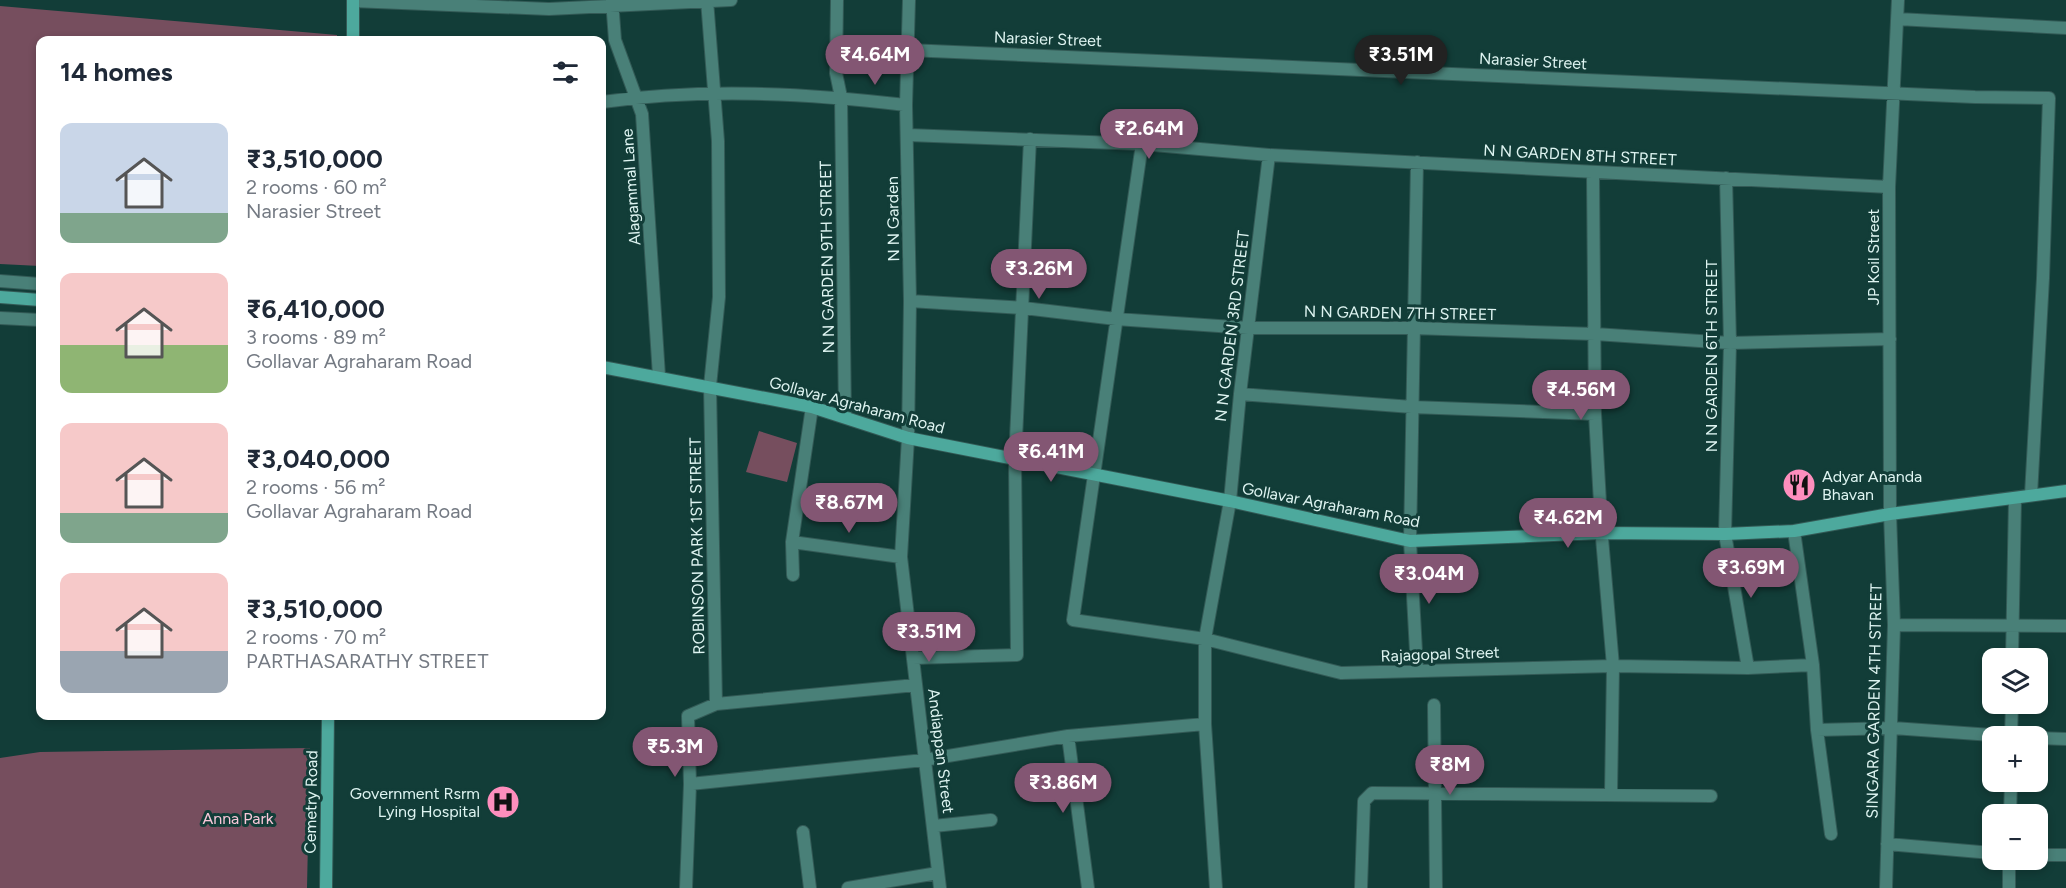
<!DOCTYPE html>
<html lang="en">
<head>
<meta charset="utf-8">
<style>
  :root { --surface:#fff; --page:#f2f2f3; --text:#1f2937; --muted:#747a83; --accent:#835673 }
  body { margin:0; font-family:Figtree,sans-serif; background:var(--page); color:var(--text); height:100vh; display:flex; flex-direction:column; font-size:22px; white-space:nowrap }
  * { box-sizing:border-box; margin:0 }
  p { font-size:20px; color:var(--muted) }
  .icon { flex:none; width:33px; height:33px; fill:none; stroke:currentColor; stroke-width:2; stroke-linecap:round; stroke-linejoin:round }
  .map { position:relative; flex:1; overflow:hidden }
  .drawer { position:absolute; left:36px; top:36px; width:570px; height:684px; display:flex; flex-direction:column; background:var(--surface); border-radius:12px; box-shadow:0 3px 9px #0003 }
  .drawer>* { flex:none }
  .fabs { position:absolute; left:1982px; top:648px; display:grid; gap:12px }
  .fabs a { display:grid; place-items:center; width:66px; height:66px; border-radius:12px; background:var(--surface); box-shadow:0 3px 9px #0003; font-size:30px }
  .price { position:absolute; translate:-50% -51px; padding:0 14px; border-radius:21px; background:var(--accent); color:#fff; font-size:20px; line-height:39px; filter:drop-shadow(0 2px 3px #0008) }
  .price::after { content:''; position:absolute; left:50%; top:36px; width:18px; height:14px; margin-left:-9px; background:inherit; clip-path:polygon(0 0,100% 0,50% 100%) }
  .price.current { background:#222; color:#fff }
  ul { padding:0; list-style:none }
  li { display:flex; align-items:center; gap:18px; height:150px; padding:0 24px }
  li span { display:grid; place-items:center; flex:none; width:168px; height:120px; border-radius:12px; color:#555 }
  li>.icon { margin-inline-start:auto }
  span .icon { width:72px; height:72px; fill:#fffc; stroke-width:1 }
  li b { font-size:26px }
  h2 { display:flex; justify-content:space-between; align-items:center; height:72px; padding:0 24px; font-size:26px }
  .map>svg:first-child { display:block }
</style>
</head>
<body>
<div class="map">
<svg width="2066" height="888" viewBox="0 0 2066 888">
  <rect width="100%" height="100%" fill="#123d38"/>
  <path fill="#764e5e" d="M0 6 337 35V40H40V266L0 264Z
    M759 431 797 443 787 482 746 472Z
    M310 748 307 888H0V758L40 752Z"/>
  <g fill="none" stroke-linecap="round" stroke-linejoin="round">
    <defs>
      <path id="street" d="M612 0 615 40 642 114 659 376
        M707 0 718 141 719 297 710 386 716 704
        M837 0 836 73 841 97 845 416
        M909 0 906 105 910 301 908 438 901 557 940 888
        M353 1 549 9 731 0
        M1898 19 2066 28
        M908 50 1975 97 2049 98 2043 278 2031 495
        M602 102C703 88 805 93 906 105
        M908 135 1142 144 1269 155 1889 187
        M1142 144 1073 620 1205 639 1341 673 1613 666 1748 668 1813 665
        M1593 174 1595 414 1602 538 1613 666 1611 794
        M1726 178 1730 343 1725 534 1748 668
        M0 281 40 284
        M910 301 1024 308 1116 319 1248 328H1413L1595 334 1730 343 1890 339
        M0 318 40 320
        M1240 394 1412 407 1595 414
        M1794 531 1813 665 1817 730 1831 834
        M792 542 901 557
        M793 575 792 542 812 407
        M1894 625 2066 626
        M913 658 1017 655 1015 460 1030 139
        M2012 658 2015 499
        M1417 670 1410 541 1417 162
        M1434 705 1436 888
        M1817 730 1893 728 2006 736
        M1068 736 1088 888
        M2011 736 2012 704
        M2037 738 2066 739
        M690 784 924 760 1068 736 1205 724
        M2010 814 2011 782
        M934 826 991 820
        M803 832 810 888
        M1887 844 1992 853
        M2037 855H2066
        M2009 860V888
        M686 888 690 784 688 716 716 704 916 685
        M848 888 938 873
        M1216 888 1205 724V639L1230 501 1240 394 1269 155
        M1361 888 1364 801 1372 793 1711 796
        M1886 888 1894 625 1890 514 1889 187 1898 0"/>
      <path id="secondary" d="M353 0V40
        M0 297 40 300
        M602 367 812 407 908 438 1230 501 1410 541 1601 533 1725 534 1794 531 1890 514 2066 491
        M326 888 328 716"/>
    </defs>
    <use href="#street" stroke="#335a56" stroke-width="14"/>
    <use href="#secondary" stroke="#335a56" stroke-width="14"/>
    <use href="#street" stroke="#498078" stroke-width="12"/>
    <use href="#secondary" stroke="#4da99d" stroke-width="12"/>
  </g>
  <defs>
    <symbol id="restaurant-disc" viewBox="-11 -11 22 22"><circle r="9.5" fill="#fe8ebd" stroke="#123d38"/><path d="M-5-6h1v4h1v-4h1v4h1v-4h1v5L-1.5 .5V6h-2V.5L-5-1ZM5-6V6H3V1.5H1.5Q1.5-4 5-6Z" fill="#111"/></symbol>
    <symbol id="hospital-disc" viewBox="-11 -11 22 22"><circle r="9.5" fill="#fe8ebd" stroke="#123d38"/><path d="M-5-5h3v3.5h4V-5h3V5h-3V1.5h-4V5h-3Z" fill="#111"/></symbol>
  </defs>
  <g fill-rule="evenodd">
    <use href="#restaurant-disc" x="1780" y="466" width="38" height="38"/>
    <use href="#hospital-disc" x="484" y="783" width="38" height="38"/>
  </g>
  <g text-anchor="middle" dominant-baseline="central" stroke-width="6" stroke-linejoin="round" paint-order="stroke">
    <g font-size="16" fill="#def4f1" stroke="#123d38">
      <text transform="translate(1048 39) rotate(2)">Narasier Street</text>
      <text transform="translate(1533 61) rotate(3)">Narasier Street</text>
      <text transform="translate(1580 155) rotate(3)">N N GARDEN 8TH STREET</text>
      <text transform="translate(631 187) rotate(-94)">Alagammal Lane</text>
      <text transform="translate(893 219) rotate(-91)">N N Garden</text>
      <text transform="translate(827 257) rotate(-91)">N N GARDEN 9TH STREET</text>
      <text transform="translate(1873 257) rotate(-90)">JP Koil Street</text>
      <text transform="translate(1400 313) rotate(1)">N N GARDEN 7TH STREET</text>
      <text transform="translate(1232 326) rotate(-83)">N N GARDEN 3RD STREET</text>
      <text transform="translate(1711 356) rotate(-90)">N N GARDEN 6TH STREET</text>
      <text transform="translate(857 405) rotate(15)">Gollavar Agraharam Road</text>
      <text transform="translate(1331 505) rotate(11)">Gollavar Agraharam Road</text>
      <text transform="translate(697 546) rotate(-91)">ROBINSON PARK 1ST STREET</text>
      <text transform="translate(1440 654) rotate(-2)">Rajagopal Street</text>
      <text transform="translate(1874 701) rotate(-89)">SINGARA GARDEN 4TH STREET</text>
      <text transform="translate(941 751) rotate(83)">Andiappan Street</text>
      <text transform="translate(311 802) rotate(-89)">Cemetry Road</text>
    </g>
    <g font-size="16" fill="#def4f1" stroke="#123d38" text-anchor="start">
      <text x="1822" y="476">Adyar Ananda<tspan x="1822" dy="18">Bhavan</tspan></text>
      <text x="480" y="793" text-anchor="end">Government Rsrm<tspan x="480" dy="18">Lying Hospital</tspan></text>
    </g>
    <g font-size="16" fill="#f9c7d9" stroke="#123d38">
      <text x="238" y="818">Anna Park</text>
    </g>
  </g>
</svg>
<div class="fabs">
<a><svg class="icon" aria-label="layers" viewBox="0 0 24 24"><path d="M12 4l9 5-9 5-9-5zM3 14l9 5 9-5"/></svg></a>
<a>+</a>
<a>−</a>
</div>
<b class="price" style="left:875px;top:86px">₹4.64M</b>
<b class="price current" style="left:1401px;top:86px">₹3.51M</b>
<b class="price" style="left:1149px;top:160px">₹2.64M</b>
<b class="price" style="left:1039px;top:300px">₹3.26M</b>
<b class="price" style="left:1581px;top:421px">₹4.56M</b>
<b class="price" style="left:1051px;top:483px">₹6.41M</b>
<b class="price" style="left:849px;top:534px">₹8.67M</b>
<b class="price" style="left:1568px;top:549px">₹4.62M</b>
<b class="price" style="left:1751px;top:599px">₹3.69M</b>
<b class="price" style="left:1429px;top:605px">₹3.04M</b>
<b class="price" style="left:929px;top:663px">₹3.51M</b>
<b class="price" style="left:675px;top:778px">₹5.3M</b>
<b class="price" style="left:1450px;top:796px">₹8M</b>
<b class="price" style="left:1063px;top:814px">₹3.86M</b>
<section class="drawer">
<h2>14 homes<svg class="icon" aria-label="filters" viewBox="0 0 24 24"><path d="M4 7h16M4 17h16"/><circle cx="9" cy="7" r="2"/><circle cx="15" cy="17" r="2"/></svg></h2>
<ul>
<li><span style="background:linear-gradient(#c9d6e8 75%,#7fa58c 0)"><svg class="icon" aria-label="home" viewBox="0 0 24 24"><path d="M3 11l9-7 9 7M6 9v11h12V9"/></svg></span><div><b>₹3,510,000</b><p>2 rooms · 60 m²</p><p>Narasier Street</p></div></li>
<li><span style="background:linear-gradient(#f6c9c9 60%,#8fb573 0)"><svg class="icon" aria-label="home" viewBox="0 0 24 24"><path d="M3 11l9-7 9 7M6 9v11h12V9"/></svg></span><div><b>₹6,410,000</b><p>3 rooms · 89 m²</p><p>Gollavar Agraharam Road</p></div></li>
<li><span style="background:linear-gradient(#f6c9c9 75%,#7fa58c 0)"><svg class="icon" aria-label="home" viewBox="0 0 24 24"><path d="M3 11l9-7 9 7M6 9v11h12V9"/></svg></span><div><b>₹3,040,000</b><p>2 rooms · 56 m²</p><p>Gollavar Agraharam Road</p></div></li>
<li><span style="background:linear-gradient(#f6c9c9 65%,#9aa5b1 0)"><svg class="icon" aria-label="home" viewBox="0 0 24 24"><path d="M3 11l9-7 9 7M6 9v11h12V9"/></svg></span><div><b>₹3,510,000</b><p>2 rooms · 70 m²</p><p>PARTHASARATHY STREET</p></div></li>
</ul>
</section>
</div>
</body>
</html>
